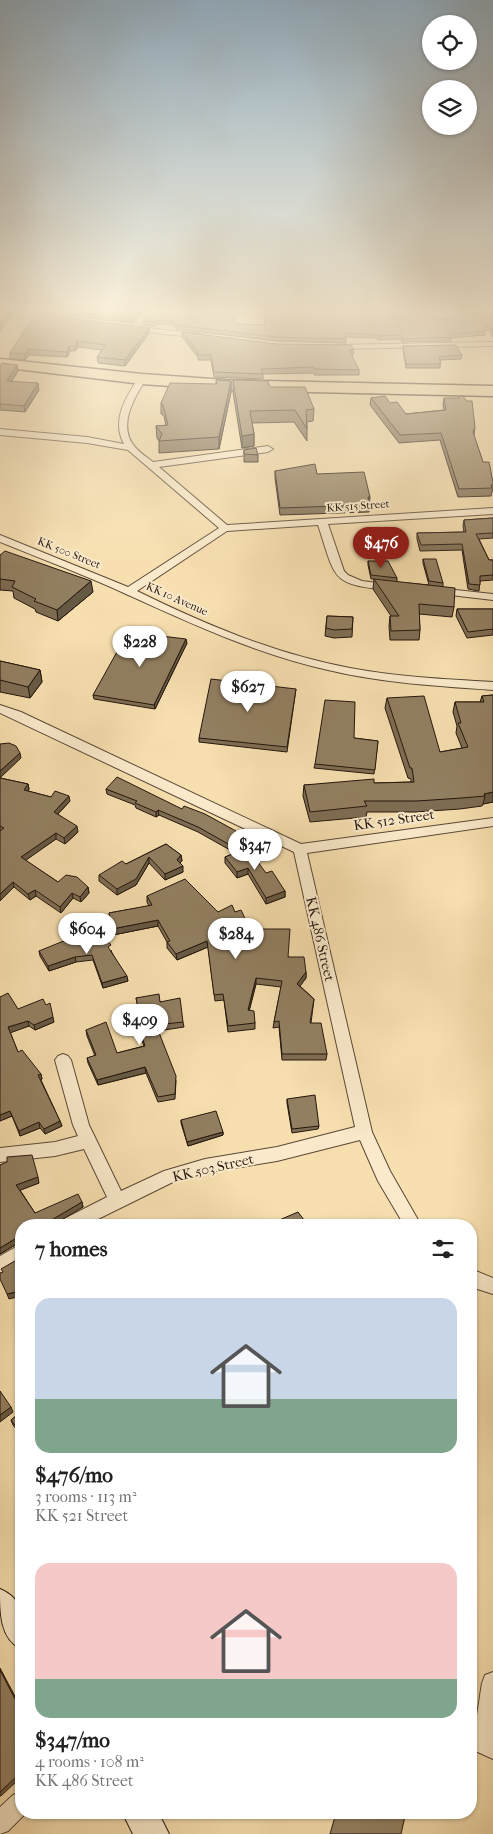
<!DOCTYPE html>
<html lang="en">
<head>
<meta charset="utf-8">
<style>
  :root { --surface:#fff; --page:#f2f2f2; --text:#222; --muted:#767676; --accent:#8f2418 }
  body { margin:0; font-family:"IM FELL French Canon",serif; background:var(--page); color:var(--text); height:100vh; display:flex; flex-direction:column; font-size:19px; white-space:nowrap }
  * { box-sizing:border-box; margin:0 }
  p { font-size:16px; color:var(--muted) }
  .icon { flex:none; width:28px; height:28px; fill:none; stroke:currentColor; stroke-width:2; stroke-linecap:round; stroke-linejoin:round }
  .map { position:relative; flex:1; overflow:hidden }
  .panel { position:absolute; left:15px; top:1219px; width:462px; height:600px; display:flex; flex-direction:column; background:var(--surface); border-radius:20px; box-shadow:0 1px 4px #0004 }
  .panel>* { flex:none }
  .controls { position:absolute; left:422px; top:15px; display:grid; gap:10px }
  .controls a { display:grid; place-items:center; width:55px; height:55px; border-radius:50%; background:var(--surface); box-shadow:0 1px 4px #0004; font-size:25px }
  .price { position:absolute; translate:-50% -42px; padding:0 11px; border-radius:18px; background:#fff; color:#222; font-size:16px; line-height:32px; filter:drop-shadow(0 1px 2px #0008) }
  .price::after { content:''; position:absolute; left:50%; top:30px; width:15px; height:11px; margin-left:-8px; background:inherit; clip-path:polygon(0 0,100% 0,50% 100%) }
  .price.current { background:var(--accent); color:#fff }
  ul { padding:0; list-style:none }
  li { display:grid; align-content:center; gap:10px; height:265px; padding:0 20px }
  li span { display:grid; place-items:center; height:155px; border-radius:15px; color:#555 }
  li>.icon { margin-inline-start:auto }
  span .icon { width:90px; height:90px; fill:#fffc; stroke-width:1 }
  li b { font-size:21px }
  h2 { display:flex; justify-content:space-between; align-items:center; height:60px; padding:0 20px; font-size:21px }
  .map>svg:first-child { display:block }
</style>
</head>
<body>
<div class="map">
<svg width="493" height="1834" viewBox="0 0 493 1834">
  <rect width="100%" height="100%" fill="#f7dfaf"/>
  <filter id="stains"><feTurbulence type="fractalNoise" baseFrequency=".004" numOctaves="4"/><feColorMatrix values="0 0 0 0 .2 0 0 0 0 .09 0 0 0 0 .02 0 0 0 .5 -.17"/></filter>
  <radialGradient id="worn" r=".72"><stop offset=".6" stop-color="#630" stop-opacity="0"/><stop offset="1" stop-color="#630" stop-opacity=".3"/></radialGradient>
  <g fill="none" stroke-linecap="round" stroke-linejoin="round">
    <defs>
      <path id="street" d="M146 308H154L140 327 200 334 204 336 200 338 129 330V326H132Z
        M0 309 51 316 55 318 51 320 0 313Z
        M493 342V346L334 349 330 347 334 345Z
        M139 377 146 379C134 398 117 426 135 447 140 453 147 457 153 462L268 446 273 449 268 452 159 467 227 525 493 508V514L328 524 344 571 348 575 362 581 394 585 395 587 394 589 390 590C330 585 336 579 318 525L227 531 137 591C204 624 275 654 350 668 397 677 445 679 493 682V690C438 686 382 683 328 670 257 654 192 624 126 594 85 575 42 559 0 542V535L128 587 219 528 128 450 87 443 0 435V429L87 437 124 444C111 420 126 397 139 377Z
        M437 588 493 594V600L433 593 432 591 433 589Z
        M0 705 21 712 301 844 493 818V826L307 853 372 1132 390 1171 421 1225H404L378 1181 360 1140 277 1161 205 1173 173 1182 86 1225H62L64 1219 107 1197 84 1149 55 1156 0 1162V1148L55 1142 78 1136 73 1125 55 1060 58 1056 63 1054 68 1056 71 1060 89 1125 121 1191 164 1171 205 1159 277 1147 355 1127 294 852 0 713Z
        M21 1244V1262L0 1274V1256Z
        M471 1269 493 1278V1294L471 1287Z
        M493 1672V1759L471 1749V1726L475 1728 482 1683 485 1675Z
        M21 1792V1812H27L8 1831 0 1834V1807L13 1795Z"/>
      <path id="secondary" d="M0 1589C27 1600 23 1625 21 1649 0 1638 0 1614 0 1589Z
        M122 1812H158L169 1834H133Z"/>
      <path id="highway" d="M0 359 142 374 226 380 493 386V396L226 390 142 384 0 367Z"/>
    </defs>
    <use href="#street" stroke="#594836" stroke-width="2"/>
    <use href="#secondary" stroke="#24160d" stroke-width="2"/>
    <use href="#highway" stroke="#24160d" stroke-width="3"/>
    <use href="#street" fill="#faeacb" fill-rule="evenodd"/>
    <use href="#secondary" fill="#faeacb" fill-rule="evenodd"/>
    <use href="#highway" fill="#f7dfaf" fill-rule="evenodd"/>
  </g>
  <path fill="#7e6d53" stroke="#24160d" d="M40 308H144L132 323 41 312Z
    M153 308 236 324 265 325 263 308 429 318H458V314L481 312 475 308H493V336H492L491 330H485V335L451 338V341L402 342 401 339 378 340 377 338 345 337 346 339V343L276 341 176 329 173 325 156 324 155 326 144 325 143 321Z
    M149 328V333L125 366 98 363 97 357 102 350 78 347 75 351H70L67 357 29 355 25 360 10 358V353Z
    M182 332 353 355H351L359 370V375H314V373L263 374V379L214 377 211 360H198V357L182 337Z
    M403 346 462 355 461 359 440 360V368H406L403 350Z
    M17 365 18 371 12 381 39 390 25 412 0 410V366Z
    M216 380 231 381V392L219 449 159 453V441L157 438 156 426H166L164 416 161 414V403L216 384Z
    M233 380 270 387 314 409 313 421 307 422V441L294 422 252 423 254 434V446L242 448 233 392Z
    M371 398 390 403 406 414 444 410 443 405 444 398 475 427 474 436 483 462 493 482V488L491 496 458 497 440 440 399 443 370 405Z
    M244 450 258 455V462H244Z
    M275 471 317 474 370 497 369 512 280 515 275 478Z
    M493 518V538L479 539 489 560H493V580L480 581 479 591 468 589 462 550 420 551 417 539V533L464 532 463 526 464 520Z
    M0 555 93 592 58 621 36 612 35 609 14 598 13 591 0 590Z
    M423 559 443 583V587L454 607 452 617 419 614 420 630 419 640H390L389 626 390 616H391L373 589 374 579H371L368 565V561L397 578V582L429 585 423 563Z
    M457 609H493V635L467 638 456 616Z
    M327 616 353 617 352 637 334 638 325 636Z
    M187 643 155 709 94 699 93 695Z
    M0 661 40 670 42 682 30 698 0 692Z
    M296 689 287 752 199 742V738Z
    M493 695V802L483 804 482 806 460 809 415 812H367L366 817 310 822 303 796 304 785 411 782V779L408 778 385 708 387 698 440 752 462 748 456 733 457 726 453 712 455 702H480L482 696Z
    M354 738 378 741 374 774 314 768 315 764Z
    M0 778 28 784 29 789 28 791 51 797 70 801 58 814 78 832 65 844 56 839 25 860 58 882 88 887 89 893 81 902 73 898 61 913 36 896 30 900 14 887 0 901Z
    M106 789 236 836 230 850 198 832 159 815 156 817 136 808 135 805 107 794Z
    M166 844 181 855 182 861 180 863 183 872 165 880 149 863 136 885 117 895 99 881V875L126 864Z
    M235 847 266 873 285 891V897L266 904 248 874 237 878 225 863V857L235 853Z
    M147 896 218 912H235L250 929 289 957 306 972V978L300 986 314 999 311 1023 327 1054 326 1060H282L279 1027 273 1028 274 1022 281 987 256 984 249 1010 255 1023V1029L228 1032 224 1000 215 1001 208 947 177 960 167 948V942L158 926 113 935 109 913 149 906 147 902Z
    M39 951H112H111L128 981 103 988 93 960 76 962 49 971 40 956Z
    M0 997 18 1009 54 1022 35 1030 29 1026 10 1032 18 1052 41 1074 42 1079 41 1080 60 1121 62 1126 45 1134 40 1128 20 1136 12 1116 0 1121Z
    M136 998 160 1001 183 1022 184 1027 158 1031 176 1081 175 1099 158 1102 146 1073 98 1085 88 1063 87 1058 95 1056 87 1036 86 1030 117 1053 144 1046 137 1027V1022L141 1021Z
    M287 1099 319 1126 318 1129 292 1133 287 1103Z
    M181 1120 223 1132V1135L188 1146 181 1123Z
    M0 1165 39 1183 20 1190 35 1213 82 1202 83 1207 21 1225V1243L20 1242 0 1254Z
    M21 1412V1435L13 1425 11 1420Z"/>
  <path fill="#665944" stroke="#24160d" d="M141 308H144L132 323V319Z
    M10 311 11 316 0 331V326Z
    M149 328V333L125 366V360Z
    M77 341 78 347 75 351V346Z
    M69 346 70 351 67 357V352Z
    M28 349 29 355 25 360V354Z
    M354 349 353 355H348L349 350Z
    M17 365 18 371 8 387 7 381Z
    M231 381V392L219 449V437Z
    M38 383 39 390 25 412 24 406Z
    M254 434V446L242 448V436Z
    M91 581 93 592 58 621 57 610Z
    M186 639 187 643 155 709 154 705Z
    M40 670 42 682 30 698 28 687Z
    M20 753 21 758 0 778V771Z
    M28 784 29 789 25 796 24 790Z
    M493 792V802L483 804 485 796 484 794Z
    M69 796 70 801 55 817 54 812Z
    M158 810 159 815 156 817V812Z
    M77 826 78 832 65 844 64 838Z
    M236 831V836L230 850V845Z
    M56 833V839L22 863 21 857Z
    M181 855 182 861 177 866V860Z
    M149 857V863L136 885 117 895V889Z
    M183 866V872L165 880V874Z
    M248 868V874L237 878V872Z
    M13 882 14 887 0 901V894Z
    M88 887 89 893 81 902 80 897Z
    M35 890 36 896 30 900 28 894Z
    M285 891V897L266 904V898Z
    M72 893 73 898 61 913 60 907Z
    M158 920V926L113 935 112 929Z
    M207 941 208 947 177 960 176 954Z
    M75 957 76 962 49 971 48 966Z
    M306 972V978L297 990V984Z
    M127 976 128 981 103 988 102 983Z
    M256 978V984L248 1016V1010Z
    M53 1017 54 1022 35 1030 34 1025Z
    M28 1021 29 1026 10 1033 8 1027Z
    M145 1067 146 1073 98 1085 97 1080Z
    M41 1074 42 1079 39 1081 38 1075Z
    M10 1111 12 1116 0 1121V1115Z
    M60 1121 62 1126 45 1134 44 1129Z
    M39 1122 40 1128 20 1136 19 1131Z
    M223 1132V1135L188 1146 187 1142Z
    M38 1177 39 1183 18 1191 16 1185Z
    M82 1202 83 1207 53 1225H43Z
    M18 1237 20 1242 0 1254V1248Z
    M21 1291V1296L9 1299 7 1294Z
    M11 1407 13 1412 0 1422V1415Z
    M0 1668 18 1702 15 1699 0 1670Z
    M17 1776 21 1777V1781L19 1779 1 1796H0V1792Z"/>
  <path fill="#927f61" stroke="#24160d" d="M40 308H141L132 319Z
    M153 308H229L236 324 266 325 263 308H418L429 318H461L458 314 486 312 481 308H493V332H492L491 326 486 327 485 331 450 334 451 337 402 339 401 335 378 336V335L343 333 346 339 276 337 175 325 173 322 156 320 155 322 143 321Z
    M0 310 10 311 0 326Z
    M35 314 149 328 125 360 97 357 106 345 77 341 75 346H69L67 352 28 349 25 354 10 353Z
    M182 332 276 344 351 345 354 349 349 350 359 370 314 369V367L261 369 263 374 214 372 211 355H198V352Z
    M456 345 462 355 439 357 441 364H406L403 346Z
    M2 363 17 365 7 381 38 383 24 406 0 404V366Z
    M216 380 231 381 219 437 159 441 162 434 156 426 168 425 163 405 161 403 170 383 217 384Z
    M233 380 268 381 270 387H305L314 409 306 410 307 429 295 410 250 411 254 434 242 436Z
    M462 395 467 401H472L475 427 473 432 483 462H489L493 482V485H491L492 488 459 489 441 433 400 435 371 398 385 396 390 403 397 402 406 414 446 410 444 398H459Z
    M256 448 258 455 244 454V450Z
    M315 464 317 474 364 472 370 497H368L370 505 280 508 275 471Z
    M493 518V533L476 534 489 560H493V575L480 576V585L469 584 462 544 421 545 417 533 466 532 464 520Z
    M5 551 91 581 57 610 34 601 36 599 12 587 15 581 0 579V555Z
    M423 559H436L443 583 429 581Z
    M368 561H388L397 578 371 575Z
    M374 579 455 588 454 607 419 604 420 630 391 631 390 616H399Z
    M457 609H493V629L468 632Z
    M327 616 353 617 352 629 334 630 326 628Z
    M128 632 186 639 154 705 93 695Z
    M0 661 40 670 28 687 0 680Z
    M211 679 296 689 287 747 199 738Z
    M493 695V792L484 794 485 796 462 798 417 801H364L367 806 310 812 304 785 374 779V783L414 782 412 768H410L387 698 424 696 440 752 468 747 458 723H461L455 702H484L482 696Z
    M325 700 355 702 354 738 378 741 375 770 315 764Z
    M9 743 16 746 20 753 0 771V744Z
    M117 777 182 809 184 806 205 814 236 831 230 845 198 827 158 810 156 812 135 803 137 801 106 789Z
    M0 778 28 784 24 790 51 797 55 791 69 796 54 812 77 826 64 838 56 833 21 857 58 882 66 875 77 877 88 887 80 897 72 893 60 907 35 890 28 894 13 882 0 894V831L4 828 0 826Z
    M243 842 266 873 272 871 285 891 266 898 248 868 237 872 225 857 238 852 235 847Z
    M166 844 181 855 177 860 183 866 165 874 149 857 136 879 117 889 99 875 122 861 126 864Z
    M185 879 218 912 232 905 235 912 241 910 250 929H290L288 957H304L306 972 297 984 314 999 310 1023H321L327 1054H282L279 1021 274 1022 282 981 256 978 248 1010 254 1011 255 1023 228 1026 223 994 214 995 207 941 176 954 167 942 170 941 158 920 112 929 109 913 152 905 147 896Z
    M100 932 111 945 108 947 127 976 102 983 92 955 75 957 48 966 39 951 66 940Z
    M8 993 18 1009 43 999 46 1005 50 1003 53 1017 34 1025 28 1021 8 1027 18 1052 22 1050 41 1074 38 1075 60 1121 44 1129 39 1122 19 1131 10 1111 0 1115V997Z
    M159 994 160 1002 180 998 183 1022 156 1025 176 1076 175 1094 158 1097 145 1067 97 1080 87 1058 96 1055 86 1030 106 1022 117 1053 145 1046 137 1022 141 1021 136 998Z
    M315 1095 319 1126 292 1129 287 1099Z
    M216 1111 223 1132 187 1142 181 1120Z
    M32 1155 38 1177 16 1185 35 1213 78 1194 82 1202 43 1225H21V1238L18 1237 0 1248V1165L7 1162V1157Z
    M298 1212 308 1225H280L277 1221Z
    M21 1248V1291L7 1294 0 1279V1273L3 1272 1 1269 20 1258Z
    M0 1391 11 1407 0 1415Z
    M21 1412V1433L11 1420Z
    M0 1670 15 1699 21 1694V1777L19 1779 17 1776 0 1792Z
    M335 1812H406L401 1834H330L336 1813Z"/>
  <linearGradient id="sky" x2="0" y2="1"><stop stop-color="#91aabb"/><stop offset="0.55" stop-color="#fbf1db"/><stop offset="1" stop-color="#fbf1db" stop-opacity="0"/></linearGradient>
  <rect width="493" height="565" fill="url(#sky)"/>
  <g text-anchor="middle" dominant-baseline="central" stroke-width="4" stroke-linejoin="round" paint-order="stroke">
    <g font-size="11" fill="#24160d" stroke="#faeacb">
      <text transform="translate(358 506) rotate(-4)">KK 515 Street</text>
      <text transform="translate(69 553) rotate(22)">KK 500 Street</text>
      <text transform="translate(177 599) rotate(24)">KK 10 Avenue</text>
    </g>
    <g font-size="14" fill="#24160d" stroke="#faeacb">
      <text transform="translate(394 820) rotate(-8)">KK 512 Street</text>
      <text transform="translate(320 939) rotate(77)">KK 486 Street</text>
      <text transform="translate(213 1168) rotate(-13)">KK 503 Street</text>
    </g>
  </g>
  <rect width="100%" height="100%" filter="url(#stains)"/>
  <rect width="100%" height="100%" fill="url(#worn)"/>
</svg>
<div class="controls">
<a><svg class="icon" aria-label="locate" viewBox="0 0 24 24"><circle cx="12" cy="12" r="6"/><path d="M12 2v4M12 18v4M2 12h4M18 12h4"/></svg></a>
<a><svg class="icon" aria-label="layers" viewBox="0 0 24 24"><path d="M12 4l9 5-9 5-9-5zM3 14l9 5 9-5"/></svg></a>
</div>
<b class="price current" style="left:381px;top:569px">$476</b>
<b class="price" style="left:140px;top:668px">$228</b>
<b class="price" style="left:248px;top:713px">$627</b>
<b class="price" style="left:255px;top:871px">$347</b>
<b class="price" style="left:87px;top:955px">$604</b>
<b class="price" style="left:236px;top:960px">$284</b>
<b class="price" style="left:140px;top:1046px">$409</b>
<section class="panel">
<h2>7 homes<svg class="icon" aria-label="filters" viewBox="0 0 24 24"><path d="M4 7h16M4 17h16"/><circle cx="9" cy="7" r="2"/><circle cx="15" cy="17" r="2"/></svg></h2>
<ul>
<li><span style="background:linear-gradient(#c9d6e8 65%,#7fa58c 0)"><svg class="icon" aria-label="home" viewBox="0 0 24 24"><path d="M3 11l9-7 9 7M6 9v11h12V9"/></svg></span><div><b>$476/mo</b><p>3 rooms · 113 m²</p><p>KK 521 Street</p></div></li>
<li><span style="background:linear-gradient(#f6c9c9 75%,#7fa58c 0)"><svg class="icon" aria-label="home" viewBox="0 0 24 24"><path d="M3 11l9-7 9 7M6 9v11h12V9"/></svg></span><div><b>$347/mo</b><p>4 rooms · 108 m²</p><p>KK 486 Street</p></div></li>
</ul>
</section>
</div>
</body>
</html>
